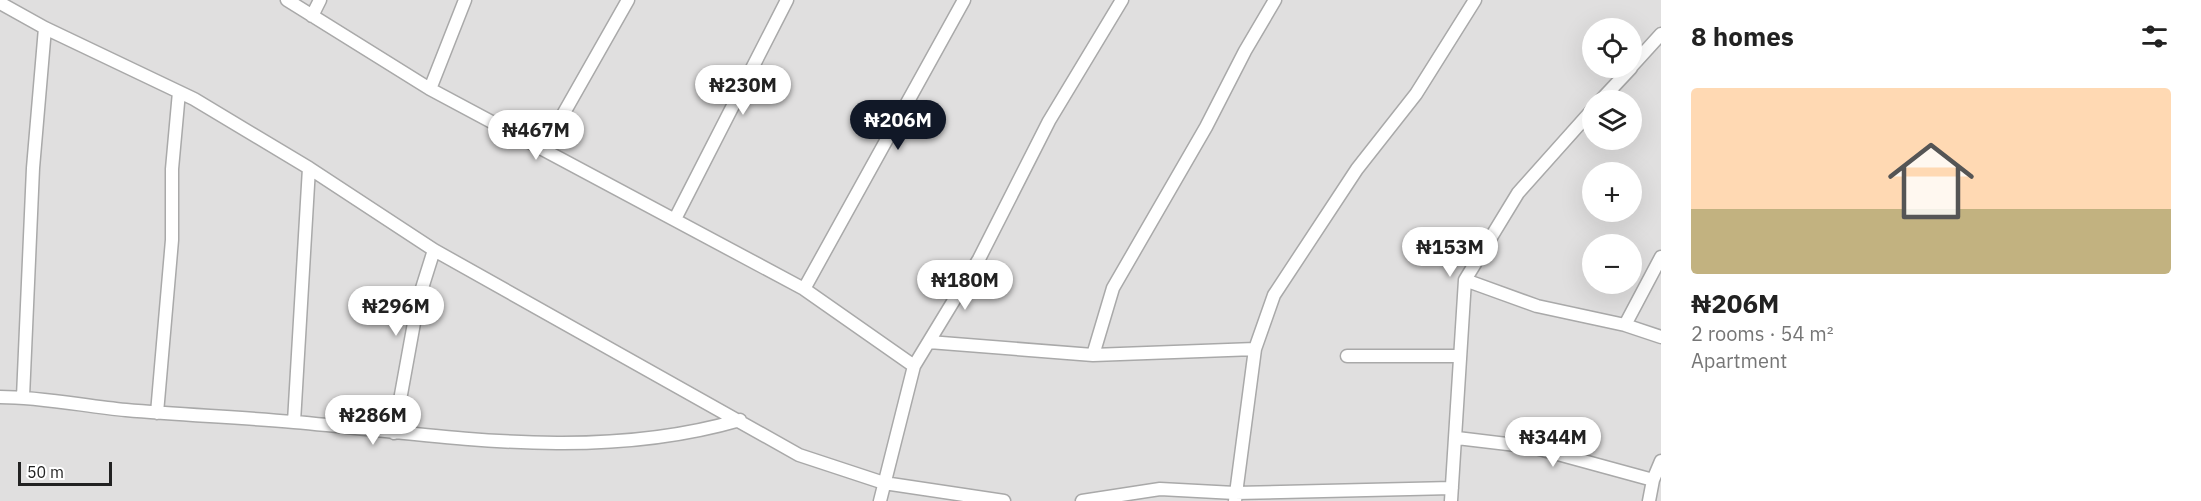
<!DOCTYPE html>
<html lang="en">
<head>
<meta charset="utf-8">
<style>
  :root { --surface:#fff; --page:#f2f2f2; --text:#222; --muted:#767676; --accent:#111827 }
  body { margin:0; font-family:"IBM Plex Sans",sans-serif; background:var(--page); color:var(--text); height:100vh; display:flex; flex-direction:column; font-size:22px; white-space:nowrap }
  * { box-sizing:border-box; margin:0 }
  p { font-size:20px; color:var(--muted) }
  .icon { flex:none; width:33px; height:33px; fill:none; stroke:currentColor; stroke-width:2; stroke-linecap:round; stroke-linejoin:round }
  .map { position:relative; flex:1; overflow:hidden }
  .panel { display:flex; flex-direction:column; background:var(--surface); width:540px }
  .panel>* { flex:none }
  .tools { position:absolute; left:1582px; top:18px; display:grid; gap:12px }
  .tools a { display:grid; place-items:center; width:60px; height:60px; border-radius:50%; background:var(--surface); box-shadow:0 6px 24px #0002; font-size:30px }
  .scale { position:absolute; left:18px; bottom:15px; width:94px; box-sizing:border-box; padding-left:6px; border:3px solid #222; border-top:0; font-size:16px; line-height:21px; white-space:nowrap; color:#222; -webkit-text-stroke:4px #fff; paint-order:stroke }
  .price { position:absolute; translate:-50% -51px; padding:0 14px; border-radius:21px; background:#fff; color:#222; font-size:20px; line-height:39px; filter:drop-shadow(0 2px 3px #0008) }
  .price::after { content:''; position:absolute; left:50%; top:36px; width:18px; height:14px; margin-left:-9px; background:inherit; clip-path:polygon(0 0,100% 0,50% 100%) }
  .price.active { background:var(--accent); color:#fff }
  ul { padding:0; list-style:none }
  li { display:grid; align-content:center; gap:12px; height:318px; padding:0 30px }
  li span { display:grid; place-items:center; height:186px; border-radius:6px; color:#555 }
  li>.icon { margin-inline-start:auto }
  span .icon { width:108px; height:108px; fill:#fffc; stroke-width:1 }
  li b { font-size:26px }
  h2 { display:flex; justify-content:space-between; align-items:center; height:72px; padding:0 30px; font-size:26px }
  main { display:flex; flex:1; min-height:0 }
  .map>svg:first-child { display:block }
</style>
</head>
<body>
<main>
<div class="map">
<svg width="1661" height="501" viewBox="0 0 1661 501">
  <rect width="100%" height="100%" fill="#f2efe9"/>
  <path fill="#e0dfdf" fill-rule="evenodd" d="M0 0H1661V501H0ZM1593 28H1632V68H1593ZM1593 100H1632V140H1593ZM1593 172H1632V212H1593ZM1593 244H1632V284H1593Z"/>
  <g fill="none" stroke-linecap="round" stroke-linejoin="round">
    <defs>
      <path id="street" d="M287 0 430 89 804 289 914 366
        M0 3 45 28 194 99 309 168 434 250 799 455 884 483 1004 501
        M312 16 320 0
        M1632 66 1661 34
        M430 89 465 0
        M1601 100 1631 68
        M544 148 628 0
        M675 219 787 0
        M1465 280 1537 306 1625 325 1661 257
        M804 289 964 0
        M1625 325 1661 337
        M929 342 1093 355 1255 349
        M1093 355 1113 288 1206 127 1245 51 1275 0
        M1347 356H1460
        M0 397C42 397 84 406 126 410 182 415 238 417 294 422 444 435 592 463 740 420
        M23 397 33 168 45 28
        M157 413 172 240V169L179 92
        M294 422 309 168
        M394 433 418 301 434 250
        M1457 438 1532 447 1653 480
        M880 501 914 366 979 259 1049 121 1122 0
        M1082 501 1160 489 1235 493 1452 488
        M1235 501 1255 349 1274 295 1357 169 1416 94 1475 0
        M1451 501 1465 280 1518 193 1593 109
        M1649 501 1653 480 1661 461"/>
    </defs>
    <use href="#street" stroke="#a9a9a9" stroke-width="15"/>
    <use href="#street" stroke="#fff" stroke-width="12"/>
  </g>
</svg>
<div class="tools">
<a><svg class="icon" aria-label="locate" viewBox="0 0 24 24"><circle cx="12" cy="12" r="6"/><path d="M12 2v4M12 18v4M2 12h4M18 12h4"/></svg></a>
<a><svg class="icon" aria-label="layers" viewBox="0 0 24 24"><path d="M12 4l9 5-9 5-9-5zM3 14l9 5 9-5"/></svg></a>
<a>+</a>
<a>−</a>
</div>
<div class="scale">50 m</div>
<b class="price" style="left:743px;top:116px">₦230M</b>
<b class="price active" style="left:898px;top:151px">₦206M</b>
<b class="price" style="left:536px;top:161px">₦467M</b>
<b class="price" style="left:1450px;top:278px">₦153M</b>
<b class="price" style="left:965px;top:311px">₦180M</b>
<b class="price" style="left:396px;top:337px">₦296M</b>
<b class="price" style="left:373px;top:446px">₦286M</b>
<b class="price" style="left:1553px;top:468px">₦344M</b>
</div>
<section class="panel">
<h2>8 homes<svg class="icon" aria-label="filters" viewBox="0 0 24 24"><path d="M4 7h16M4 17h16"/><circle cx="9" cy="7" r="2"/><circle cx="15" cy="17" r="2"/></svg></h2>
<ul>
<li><span style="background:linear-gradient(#ffd9b3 65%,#c2b280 0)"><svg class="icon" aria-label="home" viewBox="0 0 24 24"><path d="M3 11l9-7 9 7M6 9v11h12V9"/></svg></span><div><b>₦206M</b><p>2 rooms · 54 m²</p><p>Apartment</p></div></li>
</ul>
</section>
</main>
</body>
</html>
